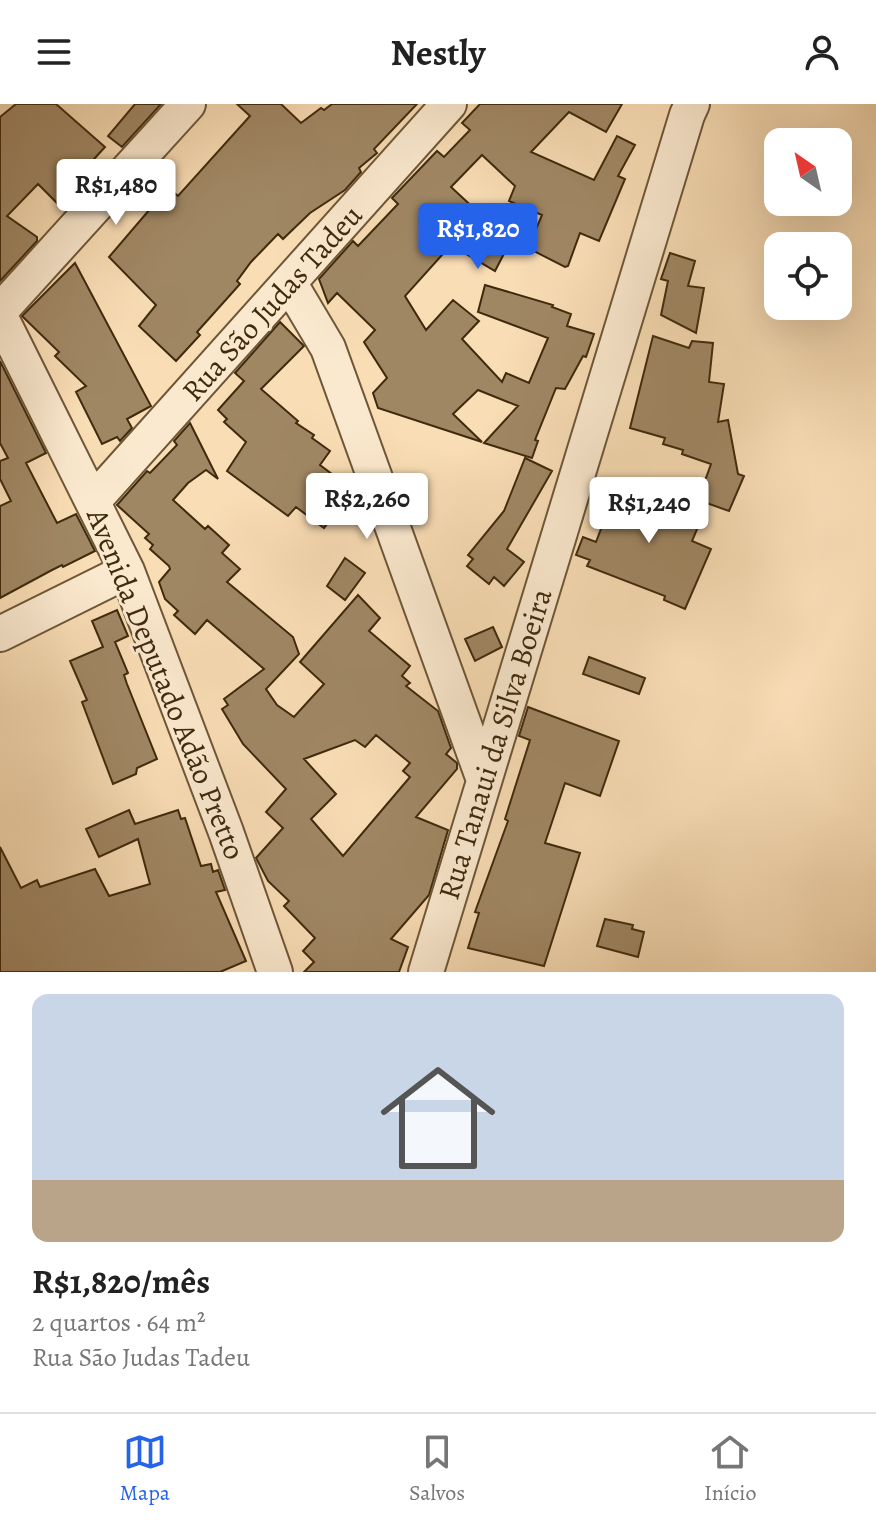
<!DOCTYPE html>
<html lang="pt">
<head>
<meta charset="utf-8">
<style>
  :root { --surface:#fff; --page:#f2f2f2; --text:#222; --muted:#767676; --line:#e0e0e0; --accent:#2563eb }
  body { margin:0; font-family:Alegreya,serif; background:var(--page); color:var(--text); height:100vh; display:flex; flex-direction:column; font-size:30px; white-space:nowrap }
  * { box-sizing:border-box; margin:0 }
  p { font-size:26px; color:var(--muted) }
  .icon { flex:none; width:44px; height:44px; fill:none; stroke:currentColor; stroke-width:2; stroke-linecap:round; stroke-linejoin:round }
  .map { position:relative; height:868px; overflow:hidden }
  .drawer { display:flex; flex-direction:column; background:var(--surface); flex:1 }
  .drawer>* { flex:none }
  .needle { width:52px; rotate:326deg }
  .tools { position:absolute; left:764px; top:24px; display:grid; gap:16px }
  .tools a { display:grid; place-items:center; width:88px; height:88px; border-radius:16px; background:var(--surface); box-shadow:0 8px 32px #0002; font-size:40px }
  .price { position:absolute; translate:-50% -68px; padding:0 18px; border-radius:8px; background:#fff; color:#222; font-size:26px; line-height:52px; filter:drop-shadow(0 2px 4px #0008) }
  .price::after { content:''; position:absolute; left:50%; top:48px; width:24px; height:18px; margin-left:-12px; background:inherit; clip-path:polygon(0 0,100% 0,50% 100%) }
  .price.active { background:var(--accent); color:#fff }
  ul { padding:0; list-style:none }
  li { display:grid; align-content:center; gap:16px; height:424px; padding:0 32px }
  li span { display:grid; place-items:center; height:248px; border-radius:16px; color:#555 }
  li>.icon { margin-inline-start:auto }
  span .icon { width:144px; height:144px; fill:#fffc; stroke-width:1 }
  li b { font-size:34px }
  header { display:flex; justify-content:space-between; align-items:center; height:104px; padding:0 32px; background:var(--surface); font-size:36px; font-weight:700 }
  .dock { display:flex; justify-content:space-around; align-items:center; height:112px; border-top:2px solid var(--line); background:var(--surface); font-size:22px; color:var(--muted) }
  .dock a { display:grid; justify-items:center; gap:4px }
  .dock .active { color:var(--accent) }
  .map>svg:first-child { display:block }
</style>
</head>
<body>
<header><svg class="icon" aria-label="menu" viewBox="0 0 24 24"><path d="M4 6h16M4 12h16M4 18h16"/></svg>Nestly<svg class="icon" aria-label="person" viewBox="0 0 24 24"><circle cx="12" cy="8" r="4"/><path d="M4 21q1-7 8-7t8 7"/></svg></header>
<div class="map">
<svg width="876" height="868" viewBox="0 0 876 868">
  <rect width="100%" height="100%" fill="#f9ddb5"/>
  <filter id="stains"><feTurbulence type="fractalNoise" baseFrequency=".0025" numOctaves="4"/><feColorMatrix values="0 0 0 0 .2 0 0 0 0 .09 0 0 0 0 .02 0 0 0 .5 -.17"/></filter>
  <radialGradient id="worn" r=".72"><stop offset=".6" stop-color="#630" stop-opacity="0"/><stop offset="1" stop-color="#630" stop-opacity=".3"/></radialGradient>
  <path fill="#a08764" stroke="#3f2a0d" stroke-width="2" fill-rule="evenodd" d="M16 0H56L105 43 84 66 93 75 74 95 73 94 62 104 38 80 7 112 37 133V137L0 177V13Z
    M135 0H161L122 43 108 32Z
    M237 0H281L301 19 321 4 324 6 332 0H417L374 45 377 49 359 64 361 68 345 86 310 109 283 135 278 130 251 158 237 177 240 180 197 228 200 231 176 257 139 222 156 201 109 153 168 84 178 92 250 12Z
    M480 0H622L606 28 569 8 531 48 594 76 617 32 635 41 618 72 625 75 599 137 580 129 568 162 565 163 528 144 542 111 509 97 515 82 482 51 451 83 479 109 467 121 507 144 495 167 451 141 405 192 426 226 453 196 479 217 462 235 502 278 506 269 529 279 548 234 478 208 485 181 553 201 552 203 571 210 567 222 594 230 586 253 583 252 565 285 556 284 535 336 538 337 532 354 484 339 518 302 478 286 453 310 482 338 378 304 373 289 387 274 364 238 375 226 337 189 328 199 319 175 353 137 358 142 398 100 392 94 437 47 444 53 470 26 462 19Z
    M670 149 695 157 688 182 704 184 696 229 661 211 668 177 661 175Z
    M75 159 151 302 127 315 132 324 120 337 117 333 102 340 76 288 86 282 55 252 59 248 22 212Z
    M280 218 304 242 261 285 298 317 296 319 314 331 312 334 330 347 320 361 353 386 324 424 296 403 288 412 227 367 246 338 224 318 227 315 218 306 244 277 235 269Z
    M653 232 689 244 692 237 713 239 709 278 724 280 718 318 728 316 738 370 744 372 729 407 698 396 711 360 682 350 683 346 663 340 665 334 630 324Z
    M0 257 46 349 26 359 57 419 76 410 95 447 63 463 62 461 52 466 0 494V402L11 397 0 375V357L8 354 0 339Z
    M190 319 218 375 206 366 188 379 173 396 205 425 208 422 229 441 222 449 240 465 227 478 293 533 299 550 266 585 277 601 294 613 324 580 300 558 358 491 380 514 369 527 410 562 402 572 410 579 406 582 438 607 451 644 446 650 457 659V665L416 713 448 726 429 791 391 835 408 843 399 868H304L314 858 303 847 315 834 284 802 289 797 268 777 256 754 283 724 266 708 286 685 243 640 222 605 228 601 224 595 264 565 207 516 195 530 174 511 178 507 165 495 159 478 170 465 169 462 150 445 153 441 145 434 149 430 117 401 147 367 150 369 177 341 174 337ZM376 631 410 659 403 667 410 673 343 752 311 715 336 690 304 655 355 636 365 643Z
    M525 354 552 367 507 445 524 458 504 482 494 473 489 480 467 462 473 455 468 451 504 407Z
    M618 380 703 411 692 437 711 445 685 505 664 496 665 492 587 462 590 456 576 451 583 433 596 438Z
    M345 454 365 469 345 496 327 482Z
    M117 506 128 532 115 538 128 569 124 571 127 580 157 655 137 664 136 670 113 680 82 598 87 596 70 557 103 543 92 517Z
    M493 523 502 543 475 557 465 535Z
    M589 553 645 574 639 590 583 570Z
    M528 603 619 637 600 692 565 679 545 739 580 749 544 862 468 844 479 809 475 808 508 717 505 715 530 636 519 632Z
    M129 706 135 720 178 706 181 715 185 714 201 762 211 760 213 768 218 766 225 786 216 788 246 857 220 868H0V743L21 784 37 776 40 783 95 765 109 792 150 780 138 735 99 753 86 725Z
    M605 815 633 821 632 825 644 828 638 853 597 842Z"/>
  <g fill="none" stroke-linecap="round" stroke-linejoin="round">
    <defs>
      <path id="minor" d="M290 180 328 244 484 676
        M0 207 188 0
        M0 212 127 467 226 728 275 868
        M94 396 449 0
        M0 530 127 467
        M426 868 687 11 692 0"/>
    </defs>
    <use href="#minor" stroke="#6e5737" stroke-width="38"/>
    <use href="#minor" stroke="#fbe9cf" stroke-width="34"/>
  </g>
  <g text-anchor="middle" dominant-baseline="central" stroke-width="6" stroke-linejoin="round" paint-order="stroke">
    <g font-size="30" fill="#3f2a0d" stroke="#fbe9cf">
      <text transform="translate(272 199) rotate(-48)">Rua São Judas Tadeu</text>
      <text transform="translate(166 580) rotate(68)">Avenida Deputado Adão Pretto</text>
      <text transform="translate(495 640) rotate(-73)">Rua Tanaui da Silva Boeira</text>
    </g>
  </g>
  <rect width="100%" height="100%" filter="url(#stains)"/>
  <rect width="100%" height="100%" fill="url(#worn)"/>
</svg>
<div class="tools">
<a><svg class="needle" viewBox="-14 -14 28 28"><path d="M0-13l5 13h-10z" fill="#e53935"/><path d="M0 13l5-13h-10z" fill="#767676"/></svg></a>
<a><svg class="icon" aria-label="locate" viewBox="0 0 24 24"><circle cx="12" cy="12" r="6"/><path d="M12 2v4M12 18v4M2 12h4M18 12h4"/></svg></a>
</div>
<b class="price" style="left:116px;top:123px">R$1,480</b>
<b class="price active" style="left:478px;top:167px">R$1,820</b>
<b class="price" style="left:367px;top:437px">R$2,260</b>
<b class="price" style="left:649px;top:441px">R$1,240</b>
</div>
<section class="drawer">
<ul>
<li><span style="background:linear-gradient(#c9d6e8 75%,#b9a48a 0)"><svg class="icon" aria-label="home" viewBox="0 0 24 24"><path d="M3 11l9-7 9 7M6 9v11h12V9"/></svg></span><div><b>R$1,820/mês</b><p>2 quartos · 64 m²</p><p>Rua São Judas Tadeu</p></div></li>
</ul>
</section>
<nav class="dock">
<a class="active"><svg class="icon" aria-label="map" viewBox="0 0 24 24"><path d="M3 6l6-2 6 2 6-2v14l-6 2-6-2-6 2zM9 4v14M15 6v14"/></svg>Mapa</a>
<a><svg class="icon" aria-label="saved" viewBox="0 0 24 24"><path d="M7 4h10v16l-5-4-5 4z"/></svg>Salvos</a>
<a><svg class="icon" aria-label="home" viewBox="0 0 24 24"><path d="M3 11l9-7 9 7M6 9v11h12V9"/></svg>Início</a>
</nav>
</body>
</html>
